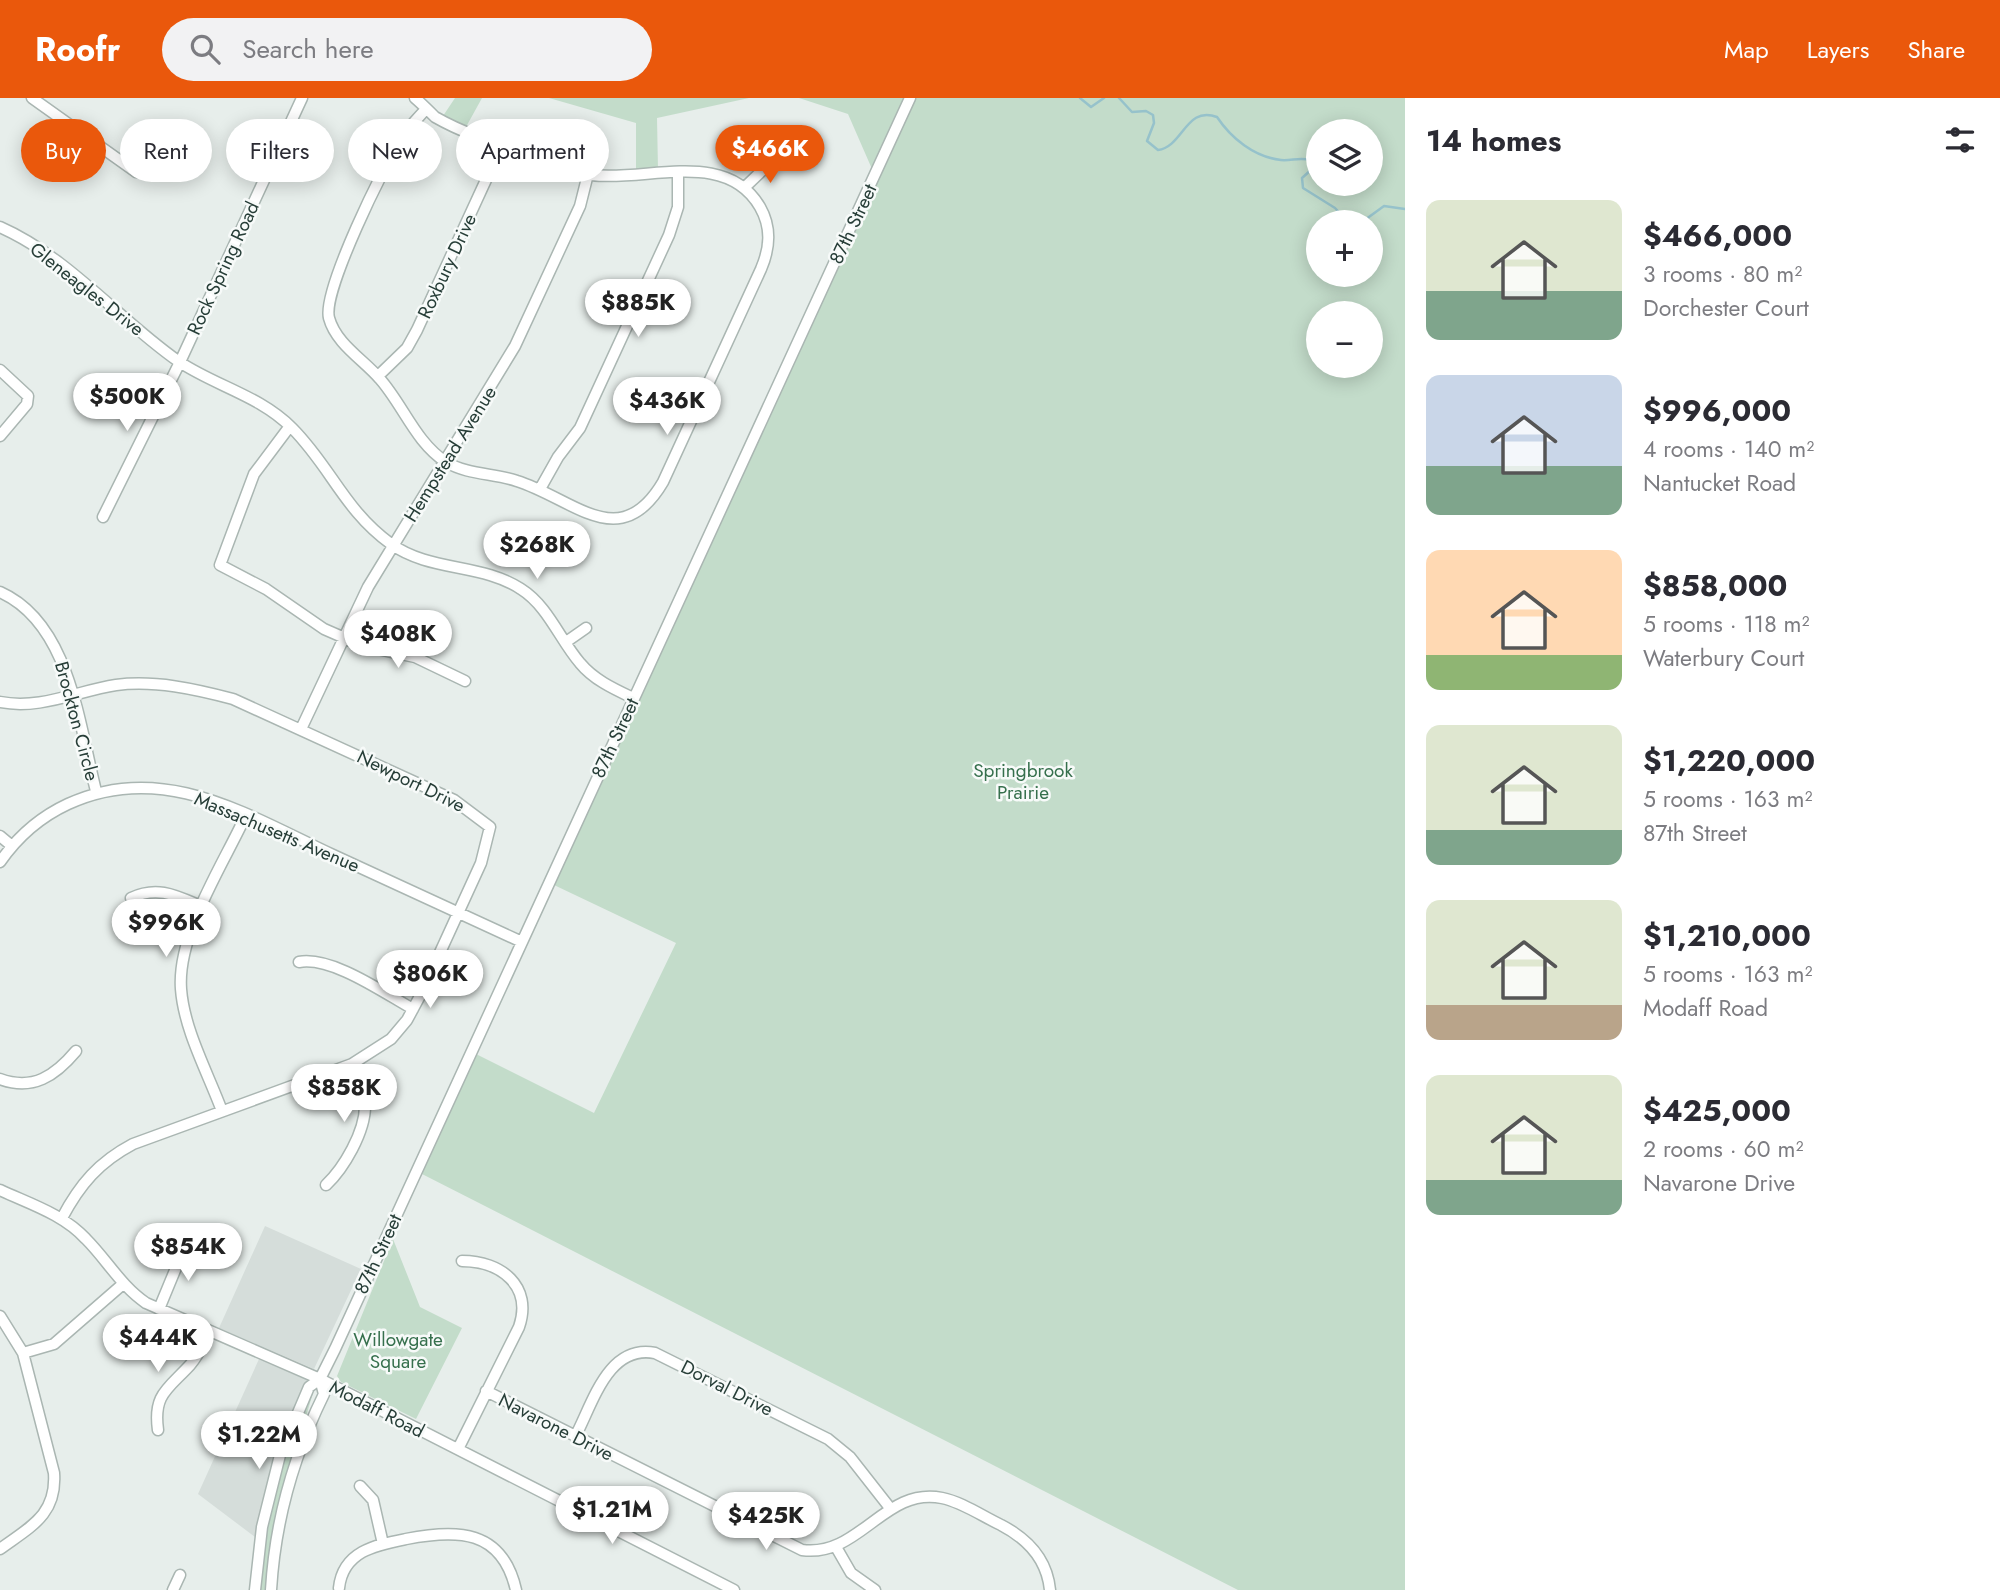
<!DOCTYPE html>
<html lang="en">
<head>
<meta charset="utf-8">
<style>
  :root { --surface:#fff; --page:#f2f2f3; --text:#2b2b33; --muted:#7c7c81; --accent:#ea580c }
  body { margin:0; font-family:Jost,sans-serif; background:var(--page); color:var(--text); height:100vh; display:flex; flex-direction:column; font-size:26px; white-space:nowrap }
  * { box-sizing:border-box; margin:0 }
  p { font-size:23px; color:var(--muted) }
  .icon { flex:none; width:38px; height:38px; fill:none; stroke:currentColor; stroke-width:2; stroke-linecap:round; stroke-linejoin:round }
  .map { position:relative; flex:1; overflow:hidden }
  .details { display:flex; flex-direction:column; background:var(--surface); width:595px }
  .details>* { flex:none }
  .guide { position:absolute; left:21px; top:21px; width:665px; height:63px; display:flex; gap:14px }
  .tools { position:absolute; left:1306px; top:21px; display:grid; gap:14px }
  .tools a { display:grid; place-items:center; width:77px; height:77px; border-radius:50%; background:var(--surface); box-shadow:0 4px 18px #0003; font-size:35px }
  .price { position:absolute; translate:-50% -60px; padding:0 16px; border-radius:24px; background:#fff; color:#222; font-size:23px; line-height:46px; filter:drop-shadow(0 2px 4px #0008) }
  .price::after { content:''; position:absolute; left:50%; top:42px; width:21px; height:16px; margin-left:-10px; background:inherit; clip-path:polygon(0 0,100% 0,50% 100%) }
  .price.selected { background:var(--accent); color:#fff }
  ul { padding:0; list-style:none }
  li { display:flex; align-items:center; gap:21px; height:175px; padding:0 21px }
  li span { display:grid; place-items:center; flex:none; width:196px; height:140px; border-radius:14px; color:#555 }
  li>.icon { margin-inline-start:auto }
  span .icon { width:84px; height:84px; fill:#fffc; stroke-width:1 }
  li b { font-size:30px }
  h2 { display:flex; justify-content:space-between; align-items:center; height:84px; padding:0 21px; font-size:30px }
  .tag { padding:0 24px; border-radius:32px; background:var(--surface); box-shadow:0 4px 18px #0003; font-size:24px; line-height:63px }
  .tag.selected { background:var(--accent); color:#fff }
  header { display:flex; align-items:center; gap:42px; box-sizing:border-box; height:98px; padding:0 35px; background:var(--accent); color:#fff }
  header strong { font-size:33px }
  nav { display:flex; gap:38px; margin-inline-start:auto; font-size:24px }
  .search { width:490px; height:63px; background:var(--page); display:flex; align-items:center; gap:18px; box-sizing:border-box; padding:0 24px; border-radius:38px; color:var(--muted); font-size:26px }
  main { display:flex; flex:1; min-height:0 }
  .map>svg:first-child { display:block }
</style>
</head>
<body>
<header>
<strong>Roofr</strong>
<div class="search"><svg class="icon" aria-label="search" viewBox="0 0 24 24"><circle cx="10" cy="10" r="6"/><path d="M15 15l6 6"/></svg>Search here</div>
<nav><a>Map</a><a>Layers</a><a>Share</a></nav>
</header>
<main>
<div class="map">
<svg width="1405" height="1492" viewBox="0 0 1405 1492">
  <rect width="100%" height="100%" fill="#e7eeeb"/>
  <path fill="#d5ddda" d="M265 1128 361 1171 314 1271 219 1230Z
    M259 1261 307 1282 276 1354 255 1439 198 1396Z"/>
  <path fill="#c3dcca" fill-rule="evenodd" d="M455 0H482L466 29 443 18Z
    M549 0H749L657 20 658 72 636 74V25Z
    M799 0H905L872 71 848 16Z
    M916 0H1405V1492H1238L422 1076 476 956 594 1015 676 845 554 787ZM1318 33H1370V86H1318ZM1318 124H1370V177H1318ZM1318 215H1370V268H1318Z
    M393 1141 420 1209 462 1230 416 1321 341 1284 337 1278Z
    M313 1295 277 1415 267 1492H260C265 1430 278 1347 313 1295Z"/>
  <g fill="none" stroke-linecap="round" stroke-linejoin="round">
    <path stroke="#96c2cb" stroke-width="2.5" d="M1080 0 1091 9 1104 0
      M1119 0 1132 14 1146 13 1153 17 1154 25 1147 43 1158 52C1183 49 1186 7 1217 19 1231 40 1254 59 1281 62 1291 63 1300 59 1310 62L1312 71 1302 80 1303 90 1335 110 1348 124
      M1362 124 1384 108 1405 111"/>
    <defs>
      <path id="minor" d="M32 0 136 74
        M415 0C422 6 429 13 435 19 468 38 505 48 541 60 557 66 575 74 592 77 647 84 726 50 760 109 772 130 770 150 761 171L663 384C620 457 574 401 517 383 494 375 468 377 446 364 416 345 403 307 380 281 364 262 336 246 329 220 322 193 385 66 402 39 409 29 418 20 426 11
        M745 89 770 65 787 62
        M0 129C68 159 118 221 178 263 215 288 259 297 292 330 331 369 344 412 391 446 430 474 482 465 521 491 548 508 560 542 580 565 594 582 614 591 633 600
        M0 272 28 298 27 306 0 338
        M378 278 407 250 417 232 502 47
        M290 328 254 376 220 467 266 491 324 531 363 548 415 559 465 583
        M540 391 558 359 580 330 669 137 678 109V75
        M103 419 180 264 302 0
        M0 494C70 525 79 627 96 693
        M566 544 586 530
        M0 604C40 612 77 593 116 587 155 582 195 591 233 601L454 702 490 729 481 765 421 896 407 922 391 941 352 966 133 1046C99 1064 80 1086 62 1120
        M301 631 368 489 515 248 580 108 588 76
        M0 738 12 748
        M0 764C18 738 40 719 68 706 163 662 247 717 333 757 396 786 459 815 522 844
        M131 800C158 787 177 798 203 809
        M299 864C332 858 384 895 413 911
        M0 981C33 993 55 978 76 953
        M222 1013C208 975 184 932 181 891 177 836 223 767 246 717
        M326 1087C344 1070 365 1034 365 1008 365 994 356 979 352 966
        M0 1092C30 1106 63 1116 86 1141 107 1162 121 1188 146 1205L320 1281 734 1492
        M159 1211 185 1148
        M0 1218 23 1255 54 1375C57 1417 30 1429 0 1451
        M23 1255 54 1246 123 1186
        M486 1293 802 1452C859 1460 885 1388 942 1400 962 1404 982 1418 1001 1427 1028 1441 1047 1461 1050 1492
        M158 1332C153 1296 168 1291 190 1267 199 1257 204 1245 210 1233
        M575 1339C593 1305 608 1246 655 1255L828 1341 850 1359 890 1410
        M458 1351 519 1229C533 1188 501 1163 462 1163
        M360 1388 373 1402 383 1446
        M836 1449 851 1475 875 1492
        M339 1490C343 1453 376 1447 406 1441 457 1431 502 1431 516 1492
        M173 1492 180 1477
        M255 1492 262 1429 280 1357 309 1289 320 1281 335 1251 910 0
        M271 1492C275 1424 294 1357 324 1296L320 1281"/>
    </defs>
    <use href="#minor" stroke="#aab6b2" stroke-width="13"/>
    <use href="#minor" stroke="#fff" stroke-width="10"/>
  </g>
  <g text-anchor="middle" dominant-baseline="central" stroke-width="5" stroke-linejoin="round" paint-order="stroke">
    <g font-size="19" fill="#273e38" stroke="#f7faf9">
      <text transform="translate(853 126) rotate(-65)">87th Street</text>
      <text transform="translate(447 168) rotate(-65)">Roxbury Drive</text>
      <text transform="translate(223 170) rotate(-65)">Rock Spring Road</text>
      <text transform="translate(87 191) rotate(38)">Gleneagles Drive</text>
      <text transform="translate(450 356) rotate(-58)">Hempstead Avenue</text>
      <text transform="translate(77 623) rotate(75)">Brockton Circle</text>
      <text transform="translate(615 640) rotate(-65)">87th Street</text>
      <text transform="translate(411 683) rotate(26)">Newport Drive</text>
      <text transform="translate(277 734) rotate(23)">Massachusetts Avenue</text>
      <text transform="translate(378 1156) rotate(-65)">87th Street</text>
      <text transform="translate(727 1290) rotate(27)">Dorval Drive</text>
      <text transform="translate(377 1311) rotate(27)">Modaff Road</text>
      <text transform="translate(556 1329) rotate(27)">Navarone Drive</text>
    </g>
    <g font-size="19" fill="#36704d" stroke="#f7faf9">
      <text x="1023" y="672">Springbrook<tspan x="1023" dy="22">Prairie</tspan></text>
      <text x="398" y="1241">Willowgate<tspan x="398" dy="22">Square</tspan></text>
    </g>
  </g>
</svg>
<div class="tools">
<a><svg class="icon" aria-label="layers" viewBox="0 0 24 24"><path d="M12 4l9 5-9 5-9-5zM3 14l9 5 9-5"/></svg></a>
<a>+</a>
<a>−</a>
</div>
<b class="price selected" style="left:770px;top:87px">$466K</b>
<b class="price" style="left:638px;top:241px">$885K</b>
<b class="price" style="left:127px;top:335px">$500K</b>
<b class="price" style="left:667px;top:339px">$436K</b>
<b class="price" style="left:537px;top:483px">$268K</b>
<b class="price" style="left:398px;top:572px">$408K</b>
<b class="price" style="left:166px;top:861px">$996K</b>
<b class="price" style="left:430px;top:912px">$806K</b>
<b class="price" style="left:344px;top:1026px">$858K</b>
<b class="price" style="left:188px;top:1185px">$854K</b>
<b class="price" style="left:158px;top:1276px">$444K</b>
<b class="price" style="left:259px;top:1373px">$1.22M</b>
<b class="price" style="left:612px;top:1448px">$1.21M</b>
<b class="price" style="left:766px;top:1454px">$425K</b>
<div class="guide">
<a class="tag selected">Buy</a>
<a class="tag">Rent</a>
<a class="tag">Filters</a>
<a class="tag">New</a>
<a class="tag">Apartment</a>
</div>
</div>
<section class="details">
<h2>14 homes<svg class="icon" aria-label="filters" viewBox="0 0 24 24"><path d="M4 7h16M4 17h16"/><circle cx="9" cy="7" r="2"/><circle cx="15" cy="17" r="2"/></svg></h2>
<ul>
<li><span style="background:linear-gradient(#dfe7d0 65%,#7fa58c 0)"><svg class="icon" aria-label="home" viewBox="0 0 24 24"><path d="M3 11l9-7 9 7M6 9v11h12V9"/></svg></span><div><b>$466,000</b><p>3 rooms · 80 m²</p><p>Dorchester Court</p></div></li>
<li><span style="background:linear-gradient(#c9d6e8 65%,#7fa58c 0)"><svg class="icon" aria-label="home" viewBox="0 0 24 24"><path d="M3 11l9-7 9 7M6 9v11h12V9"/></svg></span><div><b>$996,000</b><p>4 rooms · 140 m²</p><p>Nantucket Road</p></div></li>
<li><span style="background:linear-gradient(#ffd9b3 75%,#8fb573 0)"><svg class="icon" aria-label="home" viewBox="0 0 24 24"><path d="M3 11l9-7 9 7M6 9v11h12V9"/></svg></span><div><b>$858,000</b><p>5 rooms · 118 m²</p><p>Waterbury Court</p></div></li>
<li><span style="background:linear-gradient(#dfe7d0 75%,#7fa58c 0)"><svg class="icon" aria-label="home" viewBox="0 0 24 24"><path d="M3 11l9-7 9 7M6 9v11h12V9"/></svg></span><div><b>$1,220,000</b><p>5 rooms · 163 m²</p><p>87th Street</p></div></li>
<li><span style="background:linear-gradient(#dfe7d0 75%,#b9a48a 0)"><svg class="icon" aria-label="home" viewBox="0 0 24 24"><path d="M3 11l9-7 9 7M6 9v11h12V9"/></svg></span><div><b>$1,210,000</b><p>5 rooms · 163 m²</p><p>Modaff Road</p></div></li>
<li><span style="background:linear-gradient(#dfe7d0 75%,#7fa58c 0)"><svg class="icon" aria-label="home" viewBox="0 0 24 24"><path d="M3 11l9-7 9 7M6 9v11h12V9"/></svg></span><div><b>$425,000</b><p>2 rooms · 60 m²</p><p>Navarone Drive</p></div></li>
</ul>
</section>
</main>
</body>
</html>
